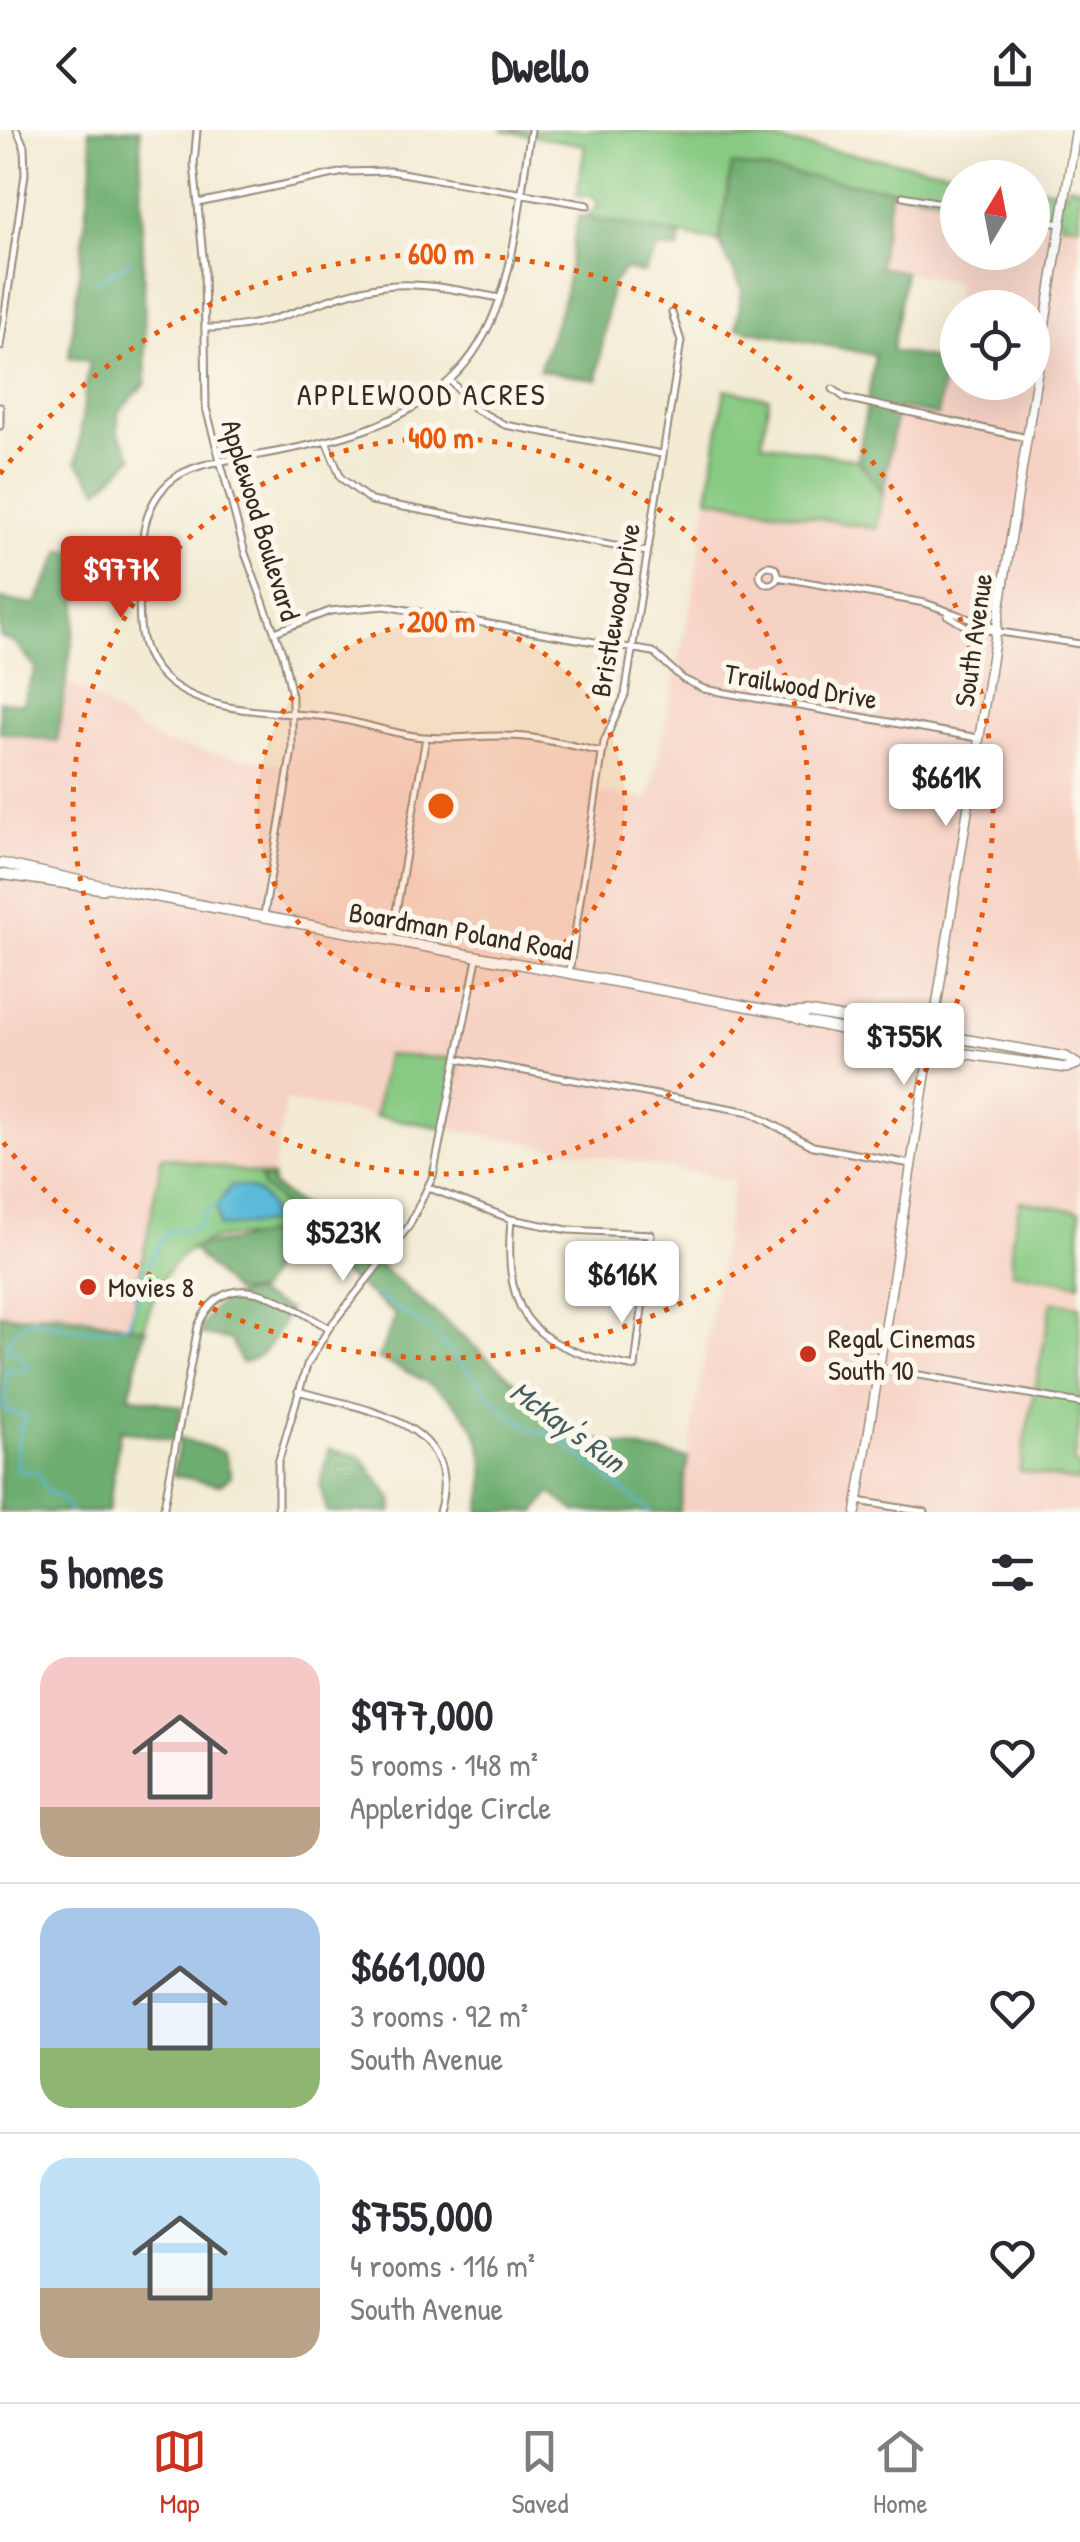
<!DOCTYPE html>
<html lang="en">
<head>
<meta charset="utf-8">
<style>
  :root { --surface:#fff; --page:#f7f7f7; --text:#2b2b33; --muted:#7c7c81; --line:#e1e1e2; --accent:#c8321e }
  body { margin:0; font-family:"Patrick Hand",sans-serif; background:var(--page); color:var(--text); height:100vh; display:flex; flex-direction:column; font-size:38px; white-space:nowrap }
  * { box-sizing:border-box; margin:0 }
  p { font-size:32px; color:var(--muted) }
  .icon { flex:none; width:55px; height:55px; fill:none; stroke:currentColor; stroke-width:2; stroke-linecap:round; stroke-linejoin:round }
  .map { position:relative; height:1382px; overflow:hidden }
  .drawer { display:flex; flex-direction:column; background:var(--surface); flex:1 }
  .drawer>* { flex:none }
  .needle { width:65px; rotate:10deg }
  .controls { position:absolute; left:940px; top:30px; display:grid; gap:20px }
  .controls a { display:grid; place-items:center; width:110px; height:110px; border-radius:50%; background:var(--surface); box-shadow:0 10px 40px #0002; font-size:50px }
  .price { position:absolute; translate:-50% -85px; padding:0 22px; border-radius:10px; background:#fff; color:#222; font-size:32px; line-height:65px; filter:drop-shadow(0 2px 5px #0008) }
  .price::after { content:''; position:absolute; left:50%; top:60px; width:30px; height:22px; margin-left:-15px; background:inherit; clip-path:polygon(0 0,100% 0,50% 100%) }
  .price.selected { background:var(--accent); color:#fff }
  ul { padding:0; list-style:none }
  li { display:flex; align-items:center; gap:30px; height:250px; padding:0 40px }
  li+li { border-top:2px solid var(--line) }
  li span { display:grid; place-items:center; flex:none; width:280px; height:200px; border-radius:30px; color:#555 }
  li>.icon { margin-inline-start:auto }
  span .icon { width:120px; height:120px; fill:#fffc; stroke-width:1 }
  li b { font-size:42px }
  h2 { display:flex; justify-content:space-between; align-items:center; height:120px; padding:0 40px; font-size:42px }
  header { display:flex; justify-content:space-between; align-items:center; height:130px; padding:0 40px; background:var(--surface); font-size:45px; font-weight:700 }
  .tabs { display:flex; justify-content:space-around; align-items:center; height:140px; border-top:2px solid var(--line); background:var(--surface); font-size:28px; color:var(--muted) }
  .tabs a { display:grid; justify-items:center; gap:5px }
  .tabs .selected { color:var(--accent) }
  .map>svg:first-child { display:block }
</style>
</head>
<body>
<header><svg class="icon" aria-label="back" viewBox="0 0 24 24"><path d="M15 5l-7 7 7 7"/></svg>Dwello<svg class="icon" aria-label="share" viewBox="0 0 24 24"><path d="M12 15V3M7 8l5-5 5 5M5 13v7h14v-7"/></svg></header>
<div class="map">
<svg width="1080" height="1382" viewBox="0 0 1080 1382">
  <rect width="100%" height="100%" fill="#fbf7ec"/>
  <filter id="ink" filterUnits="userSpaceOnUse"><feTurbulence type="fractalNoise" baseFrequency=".01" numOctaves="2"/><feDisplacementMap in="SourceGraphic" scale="20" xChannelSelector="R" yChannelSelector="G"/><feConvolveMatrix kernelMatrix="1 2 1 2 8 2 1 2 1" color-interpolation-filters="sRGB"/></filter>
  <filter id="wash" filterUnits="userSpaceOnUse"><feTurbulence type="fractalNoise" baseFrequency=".0048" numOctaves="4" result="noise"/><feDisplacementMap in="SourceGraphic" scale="40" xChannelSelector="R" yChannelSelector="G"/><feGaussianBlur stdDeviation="2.25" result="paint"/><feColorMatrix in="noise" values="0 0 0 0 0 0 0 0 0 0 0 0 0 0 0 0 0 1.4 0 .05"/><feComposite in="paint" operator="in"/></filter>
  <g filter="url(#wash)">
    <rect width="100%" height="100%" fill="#f3ebd4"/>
    <path fill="#f6d2c4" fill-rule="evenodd" d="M891 59 957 70 958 122H1032L1033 83 1080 95V1382H679L734 1050 446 998 458 929 386 926 375 986 286 971 272 1050 175 1032 130 1197 53 1183 21 1187 0 1184V602L57 611 67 551 161 613 288 637 293 584 413 606H514L603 622 597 662 649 670 693 463 708 368 877 399 897 278 937 285 958 152 878 137ZM958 178H1032V252H958Z"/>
    <path fill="#88ca83" stroke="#627a50" stroke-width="2.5" d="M501 0H636L693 10 766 9 983 47 958 48 957 70 732 35 719 112 586 88 599 76 593 66H577L585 15Z
      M1068 55 1080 57V95L1061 94 1062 88 1033 83 1032 56 1066 62Z
      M725 259 769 268 762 313 858 330 883 363 877 399 708 368Z
      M386 925 459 929 446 998 375 986Z
      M162 1026 273 1047 272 1055 373 1131 356 1154C306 1114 212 1076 166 1144 146 1173 140 1220 132 1254 121 1295 109 1339 108 1382H0V1184L22 1187 53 1183 130 1196Z
      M1020 1071 1080 1081V1154L1012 1142V1109Z
      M1052 1172 1080 1176V1293L1074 1334 1080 1337V1352L1019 1341Z"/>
    <path fill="#6eae71" stroke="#546c48" stroke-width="2.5" d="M89 0H140L146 253 118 283V302L133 327 99 360 77 332 89 231 69 228 93 29Z
      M732 35 891 59 879 137 905 142 892 221 945 231 938 285 897 278 883 363 858 330 875 225 736 198 742 159 719 112Z
      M578 86 681 105 679 119H657L644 143 624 139 611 156 597 250 539 240 564 168Z
      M62 420 85 424 57 612 0 602V571L22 574 36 538 15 513 0 507V469L35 475Z
      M260 1048 272 1050V1055L380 1136 580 1307 688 1328 679 1382H577L551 1363 536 1382H479C502 1294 450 1258 378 1229L396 1185 325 1129 287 1113 259 1162H234L191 1118C222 1110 265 1111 287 1092 283 1076 277 1066 263 1058Z
      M252 1163 289 1180C277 1202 269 1228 241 1233L231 1210 200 1204C208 1177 224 1165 252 1163Z
      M53 1183 146 1199 129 1266 182 1277 176 1311 120 1300 108 1382H0V1184L22 1187Z
      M180 1308 224 1322 231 1346 219 1355 173 1345Z
      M329 1319 360 1326 393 1370 392 1382H327L320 1355Z"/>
    <path fill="#5abad8" stroke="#4a727b" stroke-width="2.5" d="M231 1056C255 1056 273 1067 270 1093L219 1097 217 1076Z"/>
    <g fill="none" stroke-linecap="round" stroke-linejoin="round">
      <path stroke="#5abad8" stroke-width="2.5" d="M93 153 131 132
        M270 1090 316 1107 361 1133
        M374 1164 428 1198 506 1281 534 1301 555 1306 650 1382
        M70 1382 61 1368 47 1362 37 1342 17 1341 19 1300 27 1287 4 1280 6 1240H25L27 1236 21 1226 7 1218 12 1205 30 1188C50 1196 109 1207 129 1193L147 1136 167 1101 198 1098 206 1081 220 1075"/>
    </g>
  </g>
  <g filter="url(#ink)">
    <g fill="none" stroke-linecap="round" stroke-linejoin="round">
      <defs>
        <path id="street" d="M197 0 194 34 204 137 206 278 245 423 283 525 292 566V620L264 785
          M531 0C517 79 516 181 458 242 408 296 329 313 259 325 233 330 202 331 179 345 140 370 142 412 140 453 138 490 137 524 167 550 207 585 277 581 327 587 359 591 390 604 423 607 451 610 478 605 506 606 538 606 571 616 603 622
          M903 66 958 76
          M198 73 344 42 390 41 588 75
          M1032 89 1061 94
          M205 198C281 200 316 165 384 156 422 151 461 161 499 168
          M0 217 25 44 24 16 17 0
          M450 250 475 279 505 295 662 324
          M833 259 845 268 1027 308
          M0 277V296
          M326 311 341 348 371 371 647 422
          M760 445a9 9 0 1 1 18 0a9 9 0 1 1-18 0Z
          M778 447 925 473 998 499
          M947 485 967 497 1080 514
          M275 502 330 481 384 476 653 522 683 549 704 559 978 608
          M391 811 426 607
          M569 843 604 612 625 565 681 211 672 183
          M459 929 750 982 813 1016 911 1034
          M429 1058 511 1089
          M511 1089 568 1100 651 1104 635 1237C537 1218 502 1194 511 1089Z
          M879 1238 1080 1273
          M298 1261C361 1279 466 1290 439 1382
          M858 1371 925 1382
          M163 1382 198 1196C227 1128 287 1175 329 1198
          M278 1382V1333L307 1235 329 1198 409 1096 433 1046 477 829"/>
        <path id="secondary" d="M856 1382 1076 0"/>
        <path id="primary" d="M0 733 130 762 784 883 807 892 953 922 1066 938 1077 934
          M0 744 103 759
          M789 883 808 882 1066 927 1077 934"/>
      </defs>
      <use href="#street" stroke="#978a79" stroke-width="9"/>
      <use href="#secondary" stroke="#978a79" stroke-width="11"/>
      <use href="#primary" stroke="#978a79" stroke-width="12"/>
      <use href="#street" stroke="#fff" stroke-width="5"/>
      <use href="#secondary" stroke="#fff" stroke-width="8"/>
      <use href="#primary" stroke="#fff" stroke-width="9"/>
    </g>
  </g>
  <circle cx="441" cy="676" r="184" fill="#e8590c" fill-opacity=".12"/>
  <g fill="none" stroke="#e8590c" stroke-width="5" stroke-dasharray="5 10">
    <circle cx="441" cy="676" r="184"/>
    <circle cx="441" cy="676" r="368"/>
    <path d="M0 344A552 552 0 1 1 0 1008"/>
  </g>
  <g fill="#c8321e" stroke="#fbf7ec" stroke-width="4">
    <circle cx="88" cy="1157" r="10"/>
    <circle cx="808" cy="1224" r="10"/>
  </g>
  <g text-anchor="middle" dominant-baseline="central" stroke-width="10" stroke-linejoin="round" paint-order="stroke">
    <g font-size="28" fill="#3b2a1e" stroke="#fbf7ec">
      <text transform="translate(261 390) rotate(73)">Applewood Boulevard</text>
      <text transform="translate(615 480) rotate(-80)">Bristlewood Drive</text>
      <text transform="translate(973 510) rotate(-82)">South Avenue</text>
      <text transform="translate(801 556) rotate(10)">Trailwood Drive</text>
      <text transform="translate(461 801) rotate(10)">Boardman Poland Road</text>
    </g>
    <g font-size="28" fill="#3b2a1e" stroke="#fbf7ec" text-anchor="start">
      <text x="108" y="1157">Movies 8</text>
      <text x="828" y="1208">Regal Cinemas<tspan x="828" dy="32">South 10</tspan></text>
    </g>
    <g font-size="30" letter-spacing="2.5" fill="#3b2a1e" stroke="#fbf7ec">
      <text x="422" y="264">APPLEWOOD ACRES</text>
    </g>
    <g font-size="30" font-style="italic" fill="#465c5f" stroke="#fbf7ec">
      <text transform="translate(568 1296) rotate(36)">McKay's Run</text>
    </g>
  </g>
  <circle cx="441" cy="676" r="15" fill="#e8590c" stroke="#fbf7ec" stroke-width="5"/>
  <g font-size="30" text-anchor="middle" font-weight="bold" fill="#e8590c" stroke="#fbf7ec" stroke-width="10" stroke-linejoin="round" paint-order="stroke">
    <text x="441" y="134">600 m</text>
    <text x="441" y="318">400 m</text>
    <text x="441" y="502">200 m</text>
  </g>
</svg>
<div class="controls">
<a><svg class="needle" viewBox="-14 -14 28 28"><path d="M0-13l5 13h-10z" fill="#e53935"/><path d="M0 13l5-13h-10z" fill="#7c7c81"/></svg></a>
<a><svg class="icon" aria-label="locate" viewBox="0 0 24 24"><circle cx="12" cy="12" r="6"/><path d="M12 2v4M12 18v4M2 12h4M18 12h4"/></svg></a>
</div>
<b class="price selected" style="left:121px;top:491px">$977K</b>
<b class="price" style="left:946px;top:699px">$661K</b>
<b class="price" style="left:904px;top:958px">$755K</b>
<b class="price" style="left:343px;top:1154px">$523K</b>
<b class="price" style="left:622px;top:1196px">$616K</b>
</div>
<section class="drawer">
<h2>5 homes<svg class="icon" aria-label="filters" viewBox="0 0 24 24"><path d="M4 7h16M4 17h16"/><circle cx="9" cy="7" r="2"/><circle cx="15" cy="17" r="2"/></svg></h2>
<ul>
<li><span style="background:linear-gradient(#f6c9c9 75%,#b9a48a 0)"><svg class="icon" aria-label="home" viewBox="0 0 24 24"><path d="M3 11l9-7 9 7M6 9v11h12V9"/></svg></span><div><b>$977,000</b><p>5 rooms · 148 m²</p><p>Appleridge Circle</p></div><svg class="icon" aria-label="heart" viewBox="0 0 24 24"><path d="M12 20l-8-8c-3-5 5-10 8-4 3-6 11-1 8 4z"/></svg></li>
<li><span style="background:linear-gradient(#a9c7e8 70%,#8fb573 0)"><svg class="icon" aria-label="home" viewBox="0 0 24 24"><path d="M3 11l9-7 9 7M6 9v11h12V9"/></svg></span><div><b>$661,000</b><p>3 rooms · 92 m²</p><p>South Avenue</p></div><svg class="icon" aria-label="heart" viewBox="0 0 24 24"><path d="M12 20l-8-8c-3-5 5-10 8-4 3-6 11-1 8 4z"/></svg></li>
<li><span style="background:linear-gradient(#bfe0f5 65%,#b9a48a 0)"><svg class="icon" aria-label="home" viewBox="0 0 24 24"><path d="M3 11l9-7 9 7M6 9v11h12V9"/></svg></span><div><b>$755,000</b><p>4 rooms · 116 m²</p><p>South Avenue</p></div><svg class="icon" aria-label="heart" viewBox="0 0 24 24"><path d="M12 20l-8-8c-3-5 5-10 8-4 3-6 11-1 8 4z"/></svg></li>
</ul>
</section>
<nav class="tabs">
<a class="selected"><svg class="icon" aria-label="map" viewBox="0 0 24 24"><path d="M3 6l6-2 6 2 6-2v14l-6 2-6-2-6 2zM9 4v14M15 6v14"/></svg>Map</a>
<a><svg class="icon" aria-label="saved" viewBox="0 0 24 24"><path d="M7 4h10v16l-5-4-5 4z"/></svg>Saved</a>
<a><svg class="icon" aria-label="home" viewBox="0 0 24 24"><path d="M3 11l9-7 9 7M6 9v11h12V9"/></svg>Home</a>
</nav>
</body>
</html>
